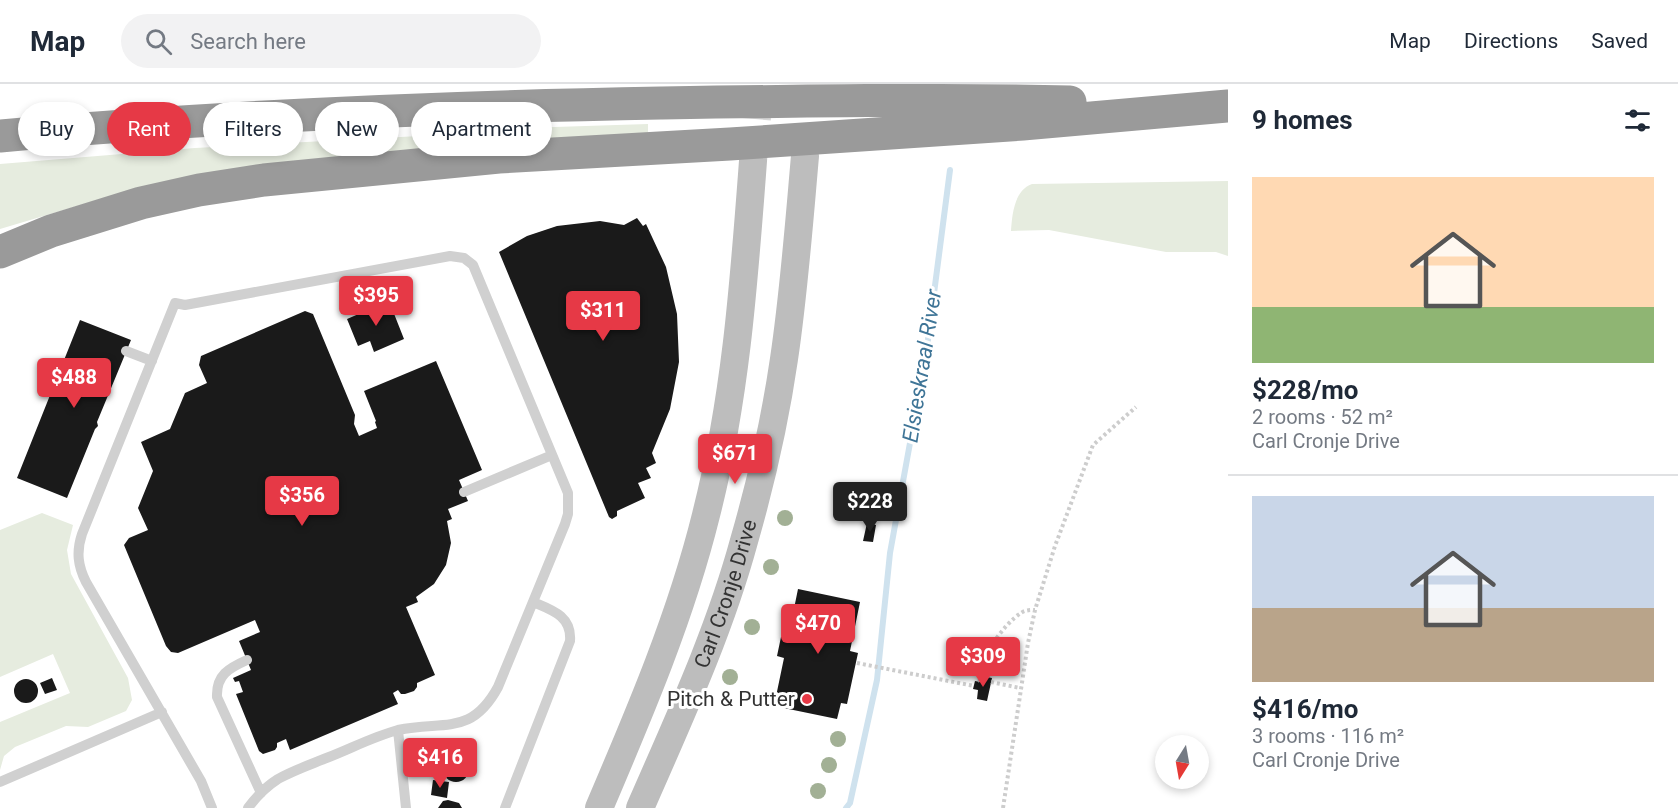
<!DOCTYPE html>
<html lang="en">
<head>
<meta charset="utf-8">
<style>
  :root { --surface:#fff; --page:#f2f2f3; --text:#1f2937; --muted:#747a83; --line:#e0e1e3; --accent:#e63946 }
  body { margin:0; font-family:Roboto,sans-serif; background:var(--page); color:var(--text); height:100vh; display:flex; flex-direction:column; font-size:22px; white-space:nowrap }
  * { box-sizing:border-box; margin:0 }
  p { font-size:20px; color:var(--muted) }
  .icon { flex:none; width:33px; height:33px; fill:none; stroke:currentColor; stroke-width:2; stroke-linecap:round; stroke-linejoin:round }
  .map { position:relative; flex:1; overflow:hidden }
  .side { display:flex; flex-direction:column; background:var(--surface); width:450px }
  .side>* { flex:none }
  .guide { position:absolute; left:18px; top:18px; width:570px; height:54px; display:flex; gap:12px }
  .needle { width:39px; rotate:191deg }
  .tools { position:absolute; left:1155px; top:651px; display:grid; gap:12px }
  .tools a { display:grid; place-items:center; width:54px; height:54px; border-radius:50%; background:var(--surface); box-shadow:0 3px 9px #0003; font-size:30px }
  .price { position:absolute; translate:-50% -51px; padding:0 14px; border-radius:6px; background:var(--accent); color:#fff; font-size:20px; line-height:39px; filter:drop-shadow(0 2px 3px #0008) }
  .price::after { content:''; position:absolute; left:50%; top:36px; width:18px; height:14px; margin-left:-9px; background:inherit; clip-path:polygon(0 0,100% 0,50% 100%) }
  .price.current { background:#222; color:#fff }
  ul { padding:0; list-style:none }
  li { display:grid; align-content:center; gap:12px; height:318px; padding:0 24px }
  li+li { border-top:2px solid var(--line) }
  li span { display:grid; place-items:center; height:186px; border-radius:0px; color:#555 }
  li>.icon { margin-inline-start:auto }
  span .icon { width:108px; height:108px; fill:#fffc; stroke-width:1 }
  li b { font-size:26px }
  h2 { display:flex; justify-content:space-between; align-items:center; height:72px; padding:0 24px; font-size:26px }
  .pill { padding:0 21px; border-radius:27px; background:var(--surface); box-shadow:0 3px 9px #0003; font-size:21px; line-height:54px }
  .pill.current { background:var(--accent); color:#fff }
  header { display:flex; align-items:center; gap:36px; box-sizing:border-box; height:84px; padding:0 30px; background:var(--surface); border-bottom:2px solid var(--line) }
  header strong { font-size:28px }
  nav { display:flex; gap:33px; margin-inline-start:auto; font-size:21px }
  .search { width:420px; height:54px; background:var(--page); display:flex; align-items:center; gap:15px; box-sizing:border-box; padding:0 21px; border-radius:33px; color:var(--muted); font-size:22px }
  main { display:flex; flex:1; min-height:0 }
  .map>svg:first-child { display:block }
</style>
</head>
<body>
<header>
<strong>Map</strong>
<div class="search"><svg class="icon" aria-label="search" viewBox="0 0 24 24"><circle cx="10" cy="10" r="6"/><path d="M15 15l6 6"/></svg>Search here</div>
<nav><a>Map</a><a>Directions</a><a>Saved</a></nav>
</header>
<main>
<div class="map">
<svg width="1228" height="724" viewBox="0 0 1228 724">
  <rect width="100%" height="100%" fill="#fff"/>
  <path fill="#e6ecdf" d="M648 40V49L104 114 0 145V80L195 64 438 51 488 45Z
    M1228 97V172L1216 168H1166L1049 146 1011 147C1012 132 1014 106 1032 100Z
    M42 429 73 441 67 466 71 490 128 594 132 616 126 627 88 643 66 642 15 663 4 672 0 686V638L70 609 53 570 0 593V446Z"/>
  <g fill="none" stroke-linecap="round" stroke-linejoin="round">
    <path stroke="#cfe2ee" stroke-width="6" d="M846 724 850 719 877 596 890 469 926 271 950 86"/>
  </g>
  <path fill="#1a1a1a" d="M637 134 643 142 646 140 666 183 677 230 679 278 670 325 652 369 656 379 646 384 651 394 638 399 645 414 617 427V432L612 435 609 433 499 168 527 152 557 142 600 137 624 141Z
    M389 217 404 255 374 268 370 257 358 262 347 235Z
    M305 227 313 230 355 331 354 340 359 352 377 344 375 338 376 337 364 307 436 277 482 386 459 396 468 417 448 425 452 435 447 437 451 459 446 481 434 500 416 513 418 518 406 523 435 591 417 599V603L414 607 405 610H401L398 606 393 609 398 620 290 666 286 655 277 659V663L275 666 263 670 259 667 236 610 243 608 239 597 235 598 233 594 251 586 239 557 260 548 255 536 178 569 171 568 166 562 124 461 129 454 148 446 138 424 153 387 141 358 170 345 185 309 207 299 199 281 201 272Z
    M80 236 131 256 97 338 98 342 95 345 67 414 17 394Z
    M867 439 876 441 873 458 863 457Z
    M798 505 860 518 850 567 858 569 847 620 841 619 837 635 774 622 784 574 777 572 781 553 788 554Z
    M981 592 992 594 987 617 977 615 978 606 973 605 975 597 980 598Z
    M52 594 57 606 45 610 40 599Z
    M14 607a12 12 0 1 1 24 0a12 12 0 1 1-24 0Z
    M443 685a13 13 0 1 1 26 0a13 13 0 1 1-26 0Z
    M433 696 449 698 447 714 431 711Z
    M448 716 459 719 462 724H438L443 717Z"/>
  <g fill="none" stroke-linecap="round" stroke-linejoin="round">
    <path stroke="#d6d6d6" stroke-width="28" stroke-dasharray="28 14" stroke-linecap="butt" d="M753 77 760 0"/>
    <path stroke="#cdcdcd" stroke-width="4" stroke-dasharray="3 3" stroke-linecap="butt" d="M857 579 974 602
      M980 598C975 578 1005 539 1021 529 1025 526 1030 526 1035 526
      M991 598 1020 604
      M1003 724 1028 559 1035 526 1055 462 1093 361 1136 323"/>
    <path stroke="#d0d0d0" stroke-width="10" d="M126 267 152 277
      M464 408 552 371
      M247 576C229 584 216 591 217 613L261 709
      M398 646 406 724
      M0 698 162 628
      M212 724 201 697 86 498C78 482 76 468 82 450L175 219 185 221 450 172 464 174 473 181 568 409V430L565 440 498 603C471 653 443 636 398 646 375 652 352 664 329 673 312 680 294 686 278 695 267 702 256 713 248 724
      M505 724 570 557C572 532 552 526 533 518"/>
    <g stroke="#bdbdbd" stroke-width="28">
      <path d="M599 724C640 628 681 532 706 431 736 313 744 197 753 77"/>
      <path id="s1" d="M640 724C678 637 719 549 744 457 761 398 775 337 784 275 794 208 799 140 805 72"/>
    </g>
    <path stroke="#9a9a9a" stroke-width="33" d="M0 52C220 32 440 23 661 19 798 17 934 15 1070 18
      M0 168 51 147 141 119 199 106 264 96 499 73 730 60 1023 40 1228 22"/>
  </g>
  <g fill="#a2b095">
    <circle cx="785" cy="434" r="8"/>
    <circle cx="771" cy="483" r="8"/>
    <circle cx="752" cy="543" r="8"/>
    <circle cx="730" cy="593" r="8"/>
    <circle cx="838" cy="655" r="8"/>
    <circle cx="829" cy="681" r="8"/>
    <circle cx="818" cy="707" r="8"/>
  </g>
  <circle fill="#e63946" stroke="#fff" stroke-width="2" cx="807" cy="615" r="6"/>
  <g text-anchor="middle" dominant-baseline="central" stroke-width="6" stroke-linejoin="round" paint-order="stroke">
    <g font-size="21" fill="#333" stroke="#fff">
      <text stroke="none"><textPath href="#s1" startOffset="231">Carl Cronje Drive</textPath></text>
    </g>
    <g font-size="21" fill="#333" stroke="#fff" text-anchor="end">
      <text x="795" y="615">Pitch &amp; Putter</text>
    </g>
    <g font-size="22" font-style="italic" fill="#3f7597" stroke="#fff">
      <text transform="translate(922 282) rotate(-81)">Elsieskraal River</text>
    </g>
  </g>
</svg>
<div class="tools">
<a><svg class="needle" viewBox="-14 -14 28 28"><path d="M0-13l5 13h-10z" fill="#e53935"/><path d="M0 13l5-13h-10z" fill="#747a83"/></svg></a>
</div>
<b class="price" style="left:376px;top:243px">$395</b>
<b class="price" style="left:603px;top:258px">$311</b>
<b class="price" style="left:74px;top:325px">$488</b>
<b class="price" style="left:735px;top:401px">$671</b>
<b class="price" style="left:302px;top:443px">$356</b>
<b class="price current" style="left:870px;top:449px">$228</b>
<b class="price" style="left:818px;top:571px">$470</b>
<b class="price" style="left:983px;top:604px">$309</b>
<b class="price" style="left:440px;top:705px">$416</b>
<div class="guide">
<a class="pill">Buy</a>
<a class="pill current">Rent</a>
<a class="pill">Filters</a>
<a class="pill">New</a>
<a class="pill">Apartment</a>
</div>
</div>
<section class="side">
<h2>9 homes<svg class="icon" aria-label="filters" viewBox="0 0 24 24"><path d="M4 7h16M4 17h16"/><circle cx="9" cy="7" r="2"/><circle cx="15" cy="17" r="2"/></svg></h2>
<ul>
<li><span style="background:linear-gradient(#ffd9b3 70%,#8fb573 0)"><svg class="icon" aria-label="home" viewBox="0 0 24 24"><path d="M3 11l9-7 9 7M6 9v11h12V9"/></svg></span><div><b>$228/mo</b><p>2 rooms · 52 m²</p><p>Carl Cronje Drive</p></div></li>
<li><span style="background:linear-gradient(#c9d6e8 60%,#b9a48a 0)"><svg class="icon" aria-label="home" viewBox="0 0 24 24"><path d="M3 11l9-7 9 7M6 9v11h12V9"/></svg></span><div><b>$416/mo</b><p>3 rooms · 116 m²</p><p>Carl Cronje Drive</p></div></li>
</ul>
</section>
</main>
</body>
</html>
